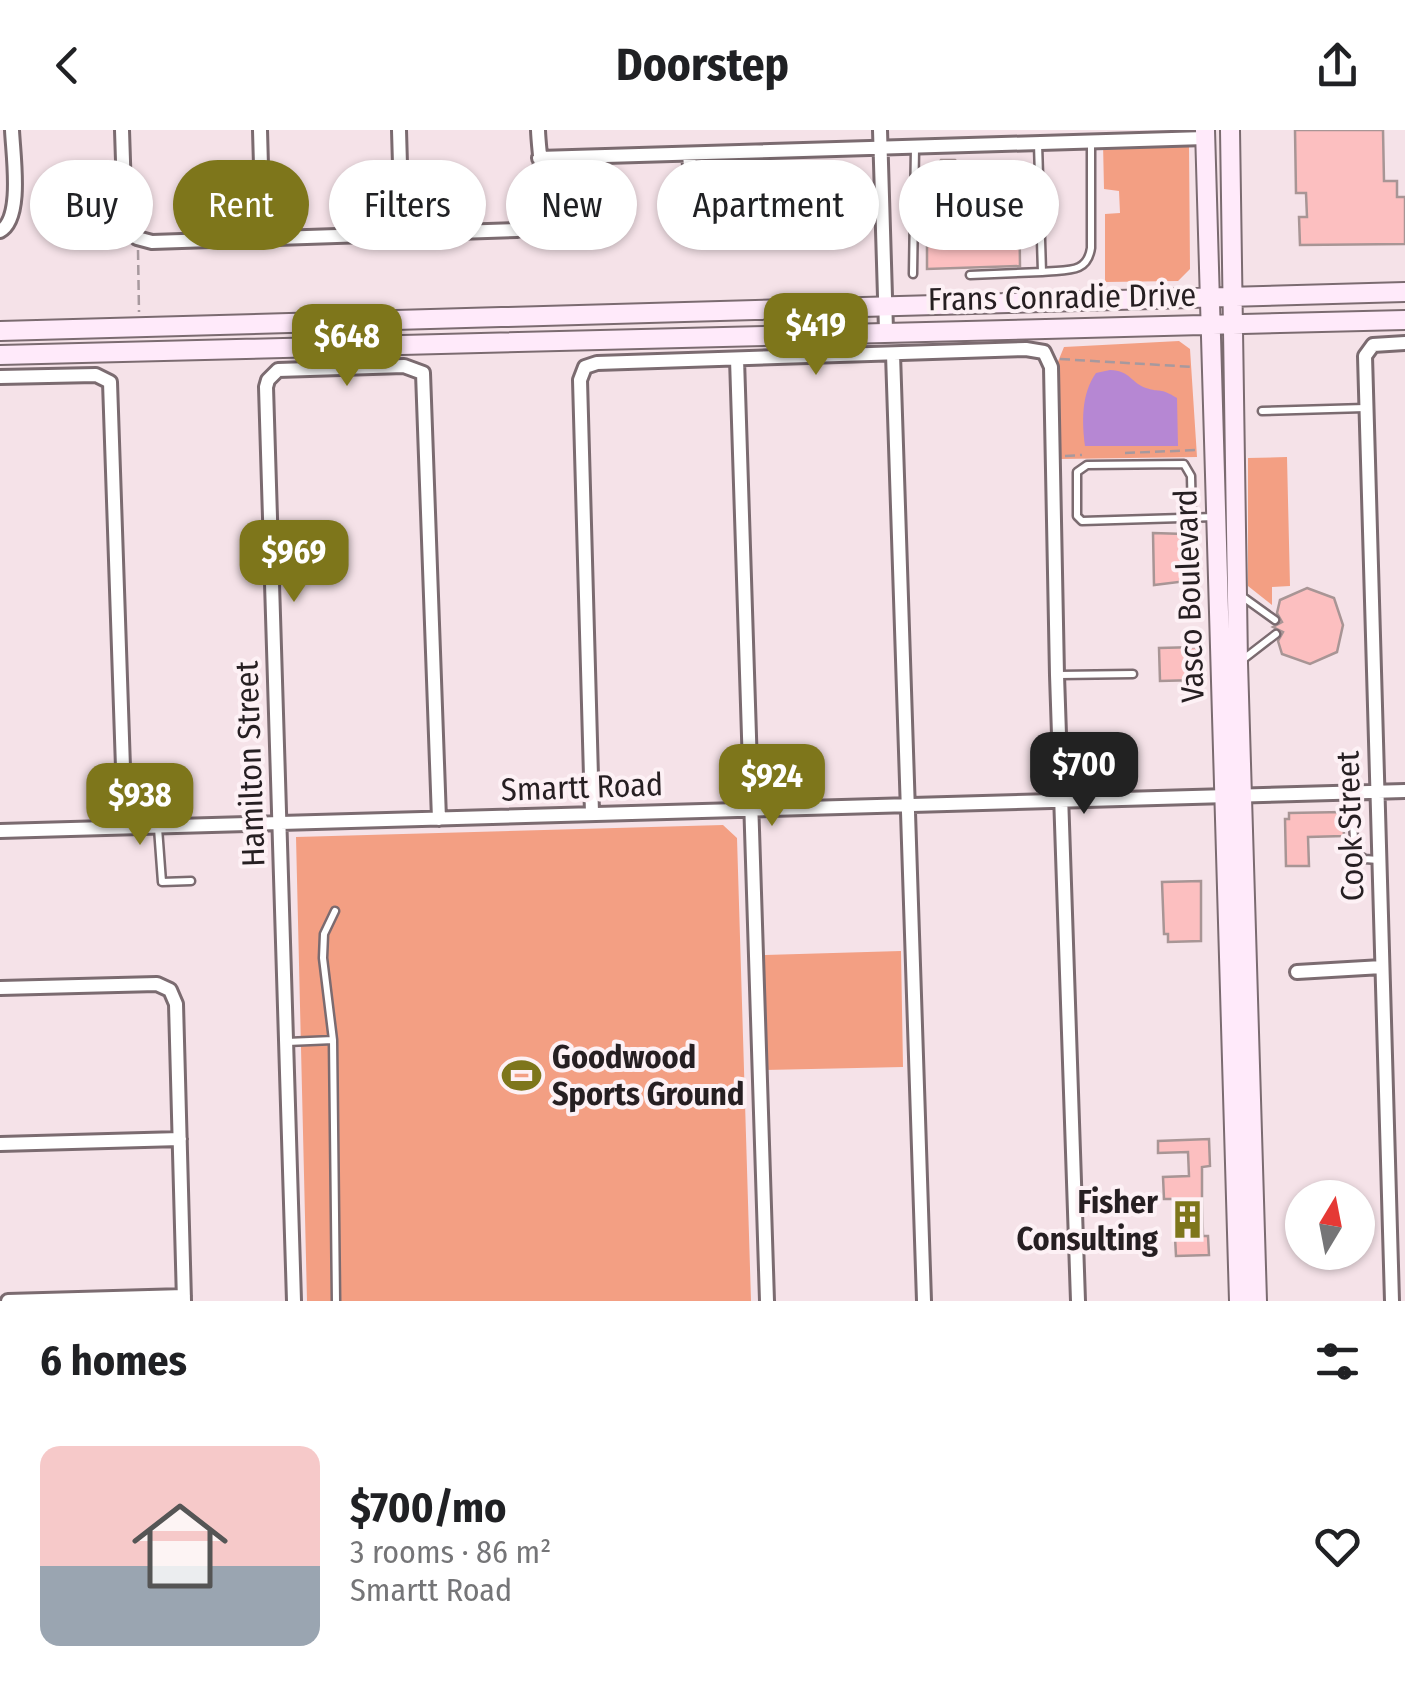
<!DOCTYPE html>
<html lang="en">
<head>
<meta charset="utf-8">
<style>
  :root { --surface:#fff; --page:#f2f2f2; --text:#202124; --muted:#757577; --accent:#7e761b }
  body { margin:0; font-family:"Fira Sans Condensed",sans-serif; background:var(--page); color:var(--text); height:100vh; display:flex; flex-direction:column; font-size:38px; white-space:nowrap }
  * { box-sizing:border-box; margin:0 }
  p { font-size:32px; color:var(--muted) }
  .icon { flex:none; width:55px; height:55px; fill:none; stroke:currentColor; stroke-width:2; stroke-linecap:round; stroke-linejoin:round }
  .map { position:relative; height:1171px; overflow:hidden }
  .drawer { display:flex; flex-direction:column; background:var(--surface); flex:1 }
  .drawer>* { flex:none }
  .hud { position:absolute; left:30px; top:30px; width:1345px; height:90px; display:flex; gap:20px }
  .needle { width:65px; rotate:10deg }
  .controls { position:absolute; left:1285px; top:1050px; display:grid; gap:20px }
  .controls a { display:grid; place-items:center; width:90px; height:90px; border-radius:50%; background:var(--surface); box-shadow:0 2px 8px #0004; font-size:50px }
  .price { position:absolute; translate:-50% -85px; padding:0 22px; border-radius:20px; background:var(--accent); color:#fff; font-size:32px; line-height:65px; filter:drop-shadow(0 2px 5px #0008) }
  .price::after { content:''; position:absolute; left:50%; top:60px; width:30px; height:22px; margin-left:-15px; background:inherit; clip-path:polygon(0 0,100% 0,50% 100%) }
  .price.on { background:#222; color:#fff }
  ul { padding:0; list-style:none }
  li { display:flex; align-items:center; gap:30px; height:250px; padding:0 40px }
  li span { display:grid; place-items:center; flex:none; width:280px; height:200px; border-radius:20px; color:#555 }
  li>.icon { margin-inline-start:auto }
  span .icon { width:120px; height:120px; fill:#fffc; stroke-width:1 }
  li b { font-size:42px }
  h2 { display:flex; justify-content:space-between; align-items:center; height:120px; padding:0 40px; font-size:42px }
  .chip { padding:0 35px; border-radius:45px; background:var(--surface); box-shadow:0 2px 8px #0004; font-size:35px; line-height:90px }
  .chip.on { background:var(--accent); color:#fff }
  header { display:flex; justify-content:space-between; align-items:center; height:130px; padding:0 40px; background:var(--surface); font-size:45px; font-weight:700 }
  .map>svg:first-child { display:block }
</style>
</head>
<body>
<header><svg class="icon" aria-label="back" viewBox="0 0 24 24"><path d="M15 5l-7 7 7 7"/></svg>Doorstep<svg class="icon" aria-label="share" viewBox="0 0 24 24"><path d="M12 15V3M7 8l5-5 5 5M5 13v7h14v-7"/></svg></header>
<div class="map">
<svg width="1405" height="1171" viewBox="0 0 1405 1171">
  <rect width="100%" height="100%" fill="#f5e2e8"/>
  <path fill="#f39f83" d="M1103 13H1189L1190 139 1178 151 1105 152V84L1120 83 1119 61 1104 59Z
    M1179 211 1190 219 1197 327 1060 329 1057 234 1064 217Z
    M1287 327 1290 456 1272 457V475L1248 456V328Z
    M723 695 737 708 751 1171H307L296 707Z
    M901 821 903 937 765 940V825Z"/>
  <path fill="#b687d3" d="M1110 240C1131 241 1131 253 1146 258 1161 263 1159 257 1177 268L1178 316H1085C1082 292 1081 264 1096 243Z"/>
  <path fill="#fcbfc0" stroke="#a89595" stroke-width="2.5" d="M1295 0H1383L1384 51H1397V67H1405V114L1300 115 1299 87H1307L1306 63H1296Z
    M941 30H955L990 61 991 46H1002L1006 58 1019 57 1020 136 927 139V52H934V39Z
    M1153 403 1185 404 1187 451 1154 455Z
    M1307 458 1334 468 1343 495 1337 522 1310 534 1282 524 1278 511 1283 502 1273 497 1282 492 1277 483 1280 470Z
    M1197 517 1198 550 1160 551 1159 518Z
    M1343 682 1344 706 1308 707 1309 736H1286L1285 689H1289V683Z
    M1201 751V811L1168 812V804H1164L1162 752Z
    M1209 1009 1210 1036 1202 1037V1068L1203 1106H1208L1209 1125 1176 1126 1173 1069H1164L1163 1047 1189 1046 1188 1022 1158 1023V1011Z"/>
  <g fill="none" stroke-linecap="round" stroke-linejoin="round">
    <defs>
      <path id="lane" d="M1038 14 1042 142C1065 139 1087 145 1091 118V13
        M913 144 915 18
        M970 145 1042 142
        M1262 281 1365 278
        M1192 388 1191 346 1184 334 1087 335 1077 342V386L1082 391 1215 387
        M1243 467 1275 490
        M1241 531 1276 504
        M1059 545 1133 544
        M1351 664 1355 723 1365 729 1378 730
        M158 698 162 752 191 751
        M333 910 336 1171
        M287 912 333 910 323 828 324 804 335 781"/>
      <path id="street" d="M122 0 125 93 137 108 152 112 517 100C553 85 539 33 538 0
        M260 0 263 108
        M399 0 402 104
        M880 0 886 200
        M689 24 694 85 700 95 788 98
        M539 28 1205 8
        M0 101C23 89 13 25 12 0
        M893 224 924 1171
        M737 229 767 1171
        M0 247 96 245 110 252 125 697
        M592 683 580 250 585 237 597 233 1026 219 1044 222 1051 237 1057 545 1078 1171
        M0 701 1405 661
        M1297 842 1382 837
        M0 858 157 854 170 860 176 874 184 1171
        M0 1014 180 1009
        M8 1171 184 1166
        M294 1171 266 257 268 250 278 240 404 236 423 243 439 689
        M1392 1171 1365 226 1373 215 1405 213"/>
      <path id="secondary" d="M1205 0 1239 1171
        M1230 0 1238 533 1257 1171
        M0 201 1405 162
        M0 225 1405 190"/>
    </defs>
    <use href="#lane" stroke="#7b6b70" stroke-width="11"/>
    <use href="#street" stroke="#7b6b70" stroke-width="18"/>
    <use href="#secondary" stroke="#7b6b70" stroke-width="22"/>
    <path stroke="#a7999e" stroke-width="2.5" stroke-dasharray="10 5" stroke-linecap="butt" d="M138 120 139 182
      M1060 229 1194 237
      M1125 323 1197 320
      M1065 326 1082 325"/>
    <use href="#lane" stroke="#fff" stroke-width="6"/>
    <use href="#street" stroke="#fff" stroke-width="12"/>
    <use href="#secondary" stroke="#ffeafa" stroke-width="18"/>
  </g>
  <defs>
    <symbol id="stadium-bare" viewBox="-9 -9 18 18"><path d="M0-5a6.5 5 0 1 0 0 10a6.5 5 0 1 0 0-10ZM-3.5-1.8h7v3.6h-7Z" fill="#7e761b" stroke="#fdf1f5" stroke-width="2.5" paint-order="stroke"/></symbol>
    <symbol id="building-bare" viewBox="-9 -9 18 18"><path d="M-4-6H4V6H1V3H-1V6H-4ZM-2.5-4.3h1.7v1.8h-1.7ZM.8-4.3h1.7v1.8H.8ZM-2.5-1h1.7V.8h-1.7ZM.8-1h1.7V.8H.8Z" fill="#7e761b" stroke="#fdf1f5" stroke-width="2.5" paint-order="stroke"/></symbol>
  </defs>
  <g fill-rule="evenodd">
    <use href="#stadium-bare" x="494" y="918" width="55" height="55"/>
    <use href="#building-bare" x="1160" y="1062" width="55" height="55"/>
  </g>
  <g text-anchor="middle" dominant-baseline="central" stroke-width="8" stroke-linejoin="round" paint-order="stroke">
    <g font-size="32" fill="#261f22" stroke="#fdf1f5">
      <text transform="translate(1062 167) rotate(-1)">Frans Conradie Drive</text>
      <text transform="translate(1189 466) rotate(-92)">Vasco Boulevard</text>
      <text transform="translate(250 634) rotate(-92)">Hamilton Street</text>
      <text transform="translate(582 657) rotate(-2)">Smartt Road</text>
      <text transform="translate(1350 696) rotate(-92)">Cook Street</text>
    </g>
    <g font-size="32" font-weight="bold" fill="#261f22" stroke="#fdf1f5" text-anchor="start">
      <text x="552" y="927">Goodwood<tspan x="552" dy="37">Sports Ground</tspan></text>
      <text x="1158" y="1072" text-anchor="end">Fisher<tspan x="1158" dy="37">Consulting</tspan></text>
    </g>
  </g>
</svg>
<div class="controls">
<a><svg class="needle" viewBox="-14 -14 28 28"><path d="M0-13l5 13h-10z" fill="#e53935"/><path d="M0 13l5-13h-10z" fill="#757577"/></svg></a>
</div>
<b class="price" style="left:816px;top:248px">$419</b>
<b class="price" style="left:347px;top:259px">$648</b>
<b class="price" style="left:294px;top:475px">$969</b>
<b class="price on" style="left:1084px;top:687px">$700</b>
<b class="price" style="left:772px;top:699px">$924</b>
<b class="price" style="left:140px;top:718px">$938</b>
<div class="hud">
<a class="chip">Buy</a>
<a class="chip on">Rent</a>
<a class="chip">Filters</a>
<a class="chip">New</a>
<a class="chip">Apartment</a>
<a class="chip">House</a>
</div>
</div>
<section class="drawer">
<h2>6 homes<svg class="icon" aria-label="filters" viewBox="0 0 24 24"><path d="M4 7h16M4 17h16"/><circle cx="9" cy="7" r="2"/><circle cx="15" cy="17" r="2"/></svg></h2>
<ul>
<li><span style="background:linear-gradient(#f6c9c9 60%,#9aa5b1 0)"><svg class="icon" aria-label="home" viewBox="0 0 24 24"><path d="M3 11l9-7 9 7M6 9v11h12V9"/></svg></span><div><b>$700/mo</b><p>3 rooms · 86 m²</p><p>Smartt Road</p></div><svg class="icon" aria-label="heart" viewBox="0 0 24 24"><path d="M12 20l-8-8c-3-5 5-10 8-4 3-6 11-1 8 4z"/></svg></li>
</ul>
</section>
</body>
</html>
